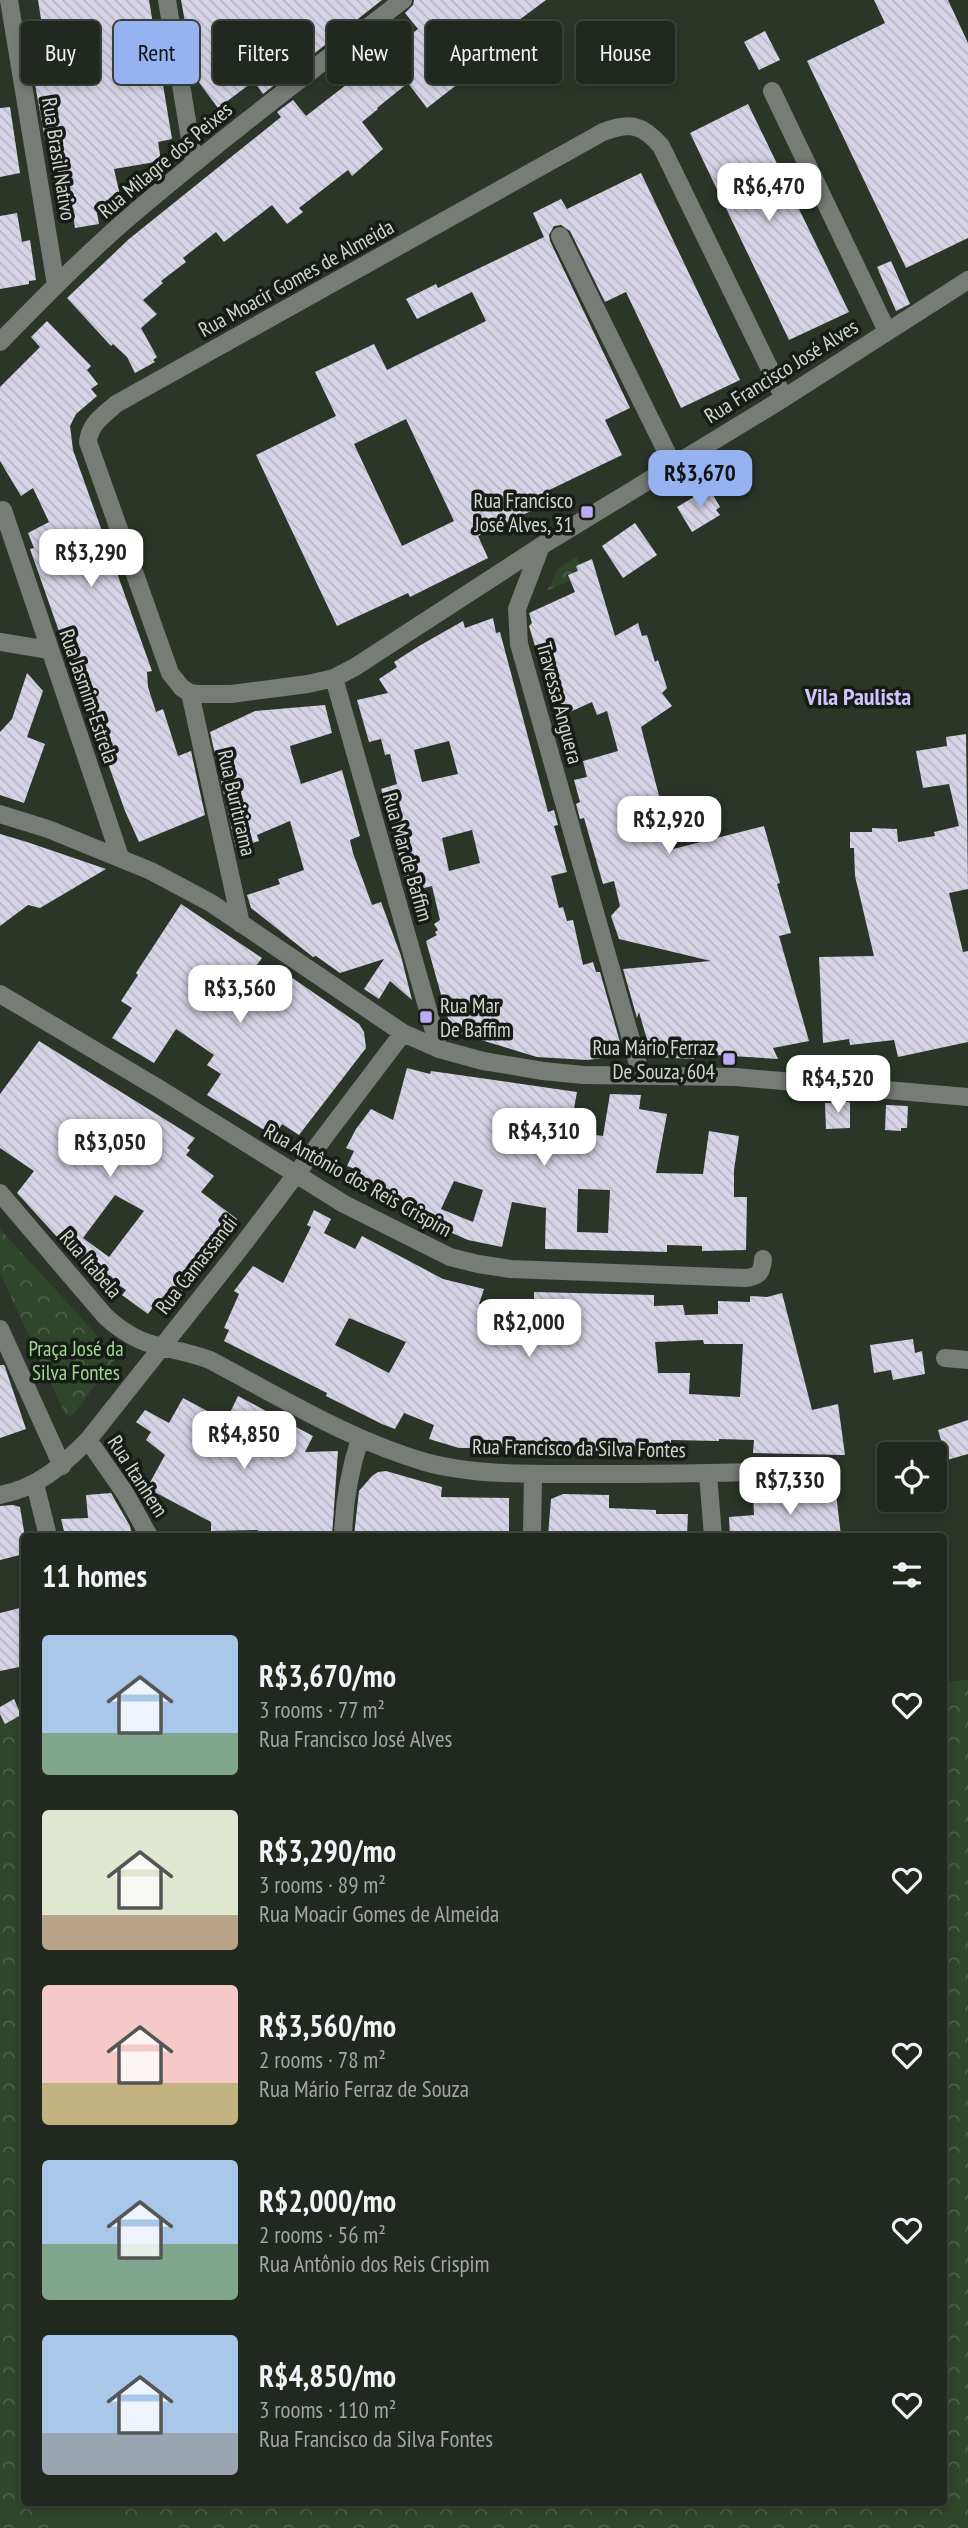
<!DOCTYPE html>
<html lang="en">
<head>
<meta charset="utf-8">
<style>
  :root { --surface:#20281f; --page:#2d342c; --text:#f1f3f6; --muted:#a2a6a4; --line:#3d443d; --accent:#95b2f1 }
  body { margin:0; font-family:"PT Sans Narrow",sans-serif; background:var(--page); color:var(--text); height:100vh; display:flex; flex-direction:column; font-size:26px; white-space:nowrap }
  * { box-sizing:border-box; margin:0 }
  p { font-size:23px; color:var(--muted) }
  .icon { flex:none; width:38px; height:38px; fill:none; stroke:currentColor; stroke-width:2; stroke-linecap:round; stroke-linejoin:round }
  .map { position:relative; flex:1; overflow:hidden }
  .sheet { position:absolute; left:21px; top:1533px; width:926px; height:973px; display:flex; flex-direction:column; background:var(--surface); border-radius:7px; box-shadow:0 4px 10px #0003,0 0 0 2px var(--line) }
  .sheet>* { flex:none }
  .top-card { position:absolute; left:21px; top:21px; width:928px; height:63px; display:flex; gap:14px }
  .buttons { position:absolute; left:877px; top:1442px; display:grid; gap:14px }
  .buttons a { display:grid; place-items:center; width:70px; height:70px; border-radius:7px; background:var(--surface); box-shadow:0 4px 10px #0003,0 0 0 2px var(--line); font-size:35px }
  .price { position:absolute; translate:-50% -60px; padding:0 16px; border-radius:14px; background:#fff; color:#222; font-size:23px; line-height:46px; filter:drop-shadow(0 2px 4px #0008) }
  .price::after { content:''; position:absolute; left:50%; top:42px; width:21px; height:16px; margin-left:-10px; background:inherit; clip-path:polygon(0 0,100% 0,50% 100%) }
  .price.current { background:var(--accent); color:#111 }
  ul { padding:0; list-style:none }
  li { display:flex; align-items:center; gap:21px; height:175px; padding:0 21px }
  li span { display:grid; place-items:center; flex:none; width:196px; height:140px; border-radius:7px; color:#555 }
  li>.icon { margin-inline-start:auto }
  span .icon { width:84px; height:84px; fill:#fffc; stroke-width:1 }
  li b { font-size:30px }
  h2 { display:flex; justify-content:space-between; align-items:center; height:84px; padding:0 21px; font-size:30px }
  .pill { padding:0 24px; border-radius:7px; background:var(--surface); box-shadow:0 4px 10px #0003,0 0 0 2px var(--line); font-size:24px; line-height:63px }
  .pill.current { background:var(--accent); color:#111 }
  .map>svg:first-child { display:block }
</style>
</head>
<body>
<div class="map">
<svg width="968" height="2528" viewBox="0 0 968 2528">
  <defs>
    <pattern id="park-crowns" width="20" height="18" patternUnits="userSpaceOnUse" patternTransform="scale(1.75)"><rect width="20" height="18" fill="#2f462a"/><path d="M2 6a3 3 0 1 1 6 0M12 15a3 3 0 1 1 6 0" fill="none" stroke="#4c6048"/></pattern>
    <pattern id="building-back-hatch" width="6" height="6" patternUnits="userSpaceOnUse" patternTransform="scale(1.75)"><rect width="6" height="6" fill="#d7d3e7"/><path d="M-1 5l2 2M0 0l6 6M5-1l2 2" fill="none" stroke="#b8b6c5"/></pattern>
  </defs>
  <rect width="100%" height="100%" fill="#2b3629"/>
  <path fill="url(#park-crowns)" d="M577 556 583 575 547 591 558 569Z
    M0 1229 117 1357 71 1417 65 1414 0 1273Z
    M968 1680V2528H0V1716L24 1704V2502H943V1682Z"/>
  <path fill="#2f462a" d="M55 2502 77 2503 182 2528H48Z"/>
  <path fill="url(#building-back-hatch)" fill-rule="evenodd" d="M38 0H149L172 139 158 142 161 161 114 169 122 204 97 213 99 224 75 228 69 189 55 192 51 171 60 170 54 138 45 139 27 41 44 38Z
    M181 0H382L263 94 254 81 218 108 195 77Z
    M414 0H546L515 23 523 33 427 108 408 83 377 108 378 109 362 122 383 149 352 176 348 170 299 208 303 212 287 224 272 205 224 242 216 232 183 258 186 262 161 281 163 283 143 300 157 314 141 328 157 357 153 360 155 362 135 373 127 357 113 344 111 346 67 298 129 239 281 117 277 112 293 100 306 116 418 29 405 13 413 5Z
    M874 0H948L968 43V238L906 268 807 61 885 23Z
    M765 31 780 60 759 70 744 42Z
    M748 104 849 312 789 340 690 133Z
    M10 107 20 173 0 177V108Z
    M641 173 740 380 681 408 626 292 605 302 570 231 561 225 554 226 549 235 550 241 630 408 605 420 622 455 543 493 548 503 478 536 488 558 410 597 408 593 337 626 256 455 336 416 315 372 374 344 387 370 486 321 472 292 417 319 406 299 436 284 438 288 544 237 533 213 561 199 567 209ZM406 419 454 521 402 546 354 444Z
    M17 213 22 242 30 240 36 280 29 281V284L0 289V216Z
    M891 261 910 304 896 311 877 267Z
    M47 321 91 366 87 370 98 384 91 389 97 396 76 414 70 426 73 450 152 671 147 672 148 687 156 712 163 709 178 756 191 751 205 815 139 842 125 811 84 696 82 697 30 549 34 548 28 533 49 522 33 488 21 496 0 461V387L40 347 31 337Z
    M709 488 720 507 716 510 720 515 692 532 677 507Z
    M635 523 657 555 623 578 602 546Z
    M592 559 615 636 638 623 642 636 647 635 655 662 658 660 667 688 662 693 672 706 641 727 673 849 764 826 780 883 777 884 791 933 779 936 809 1041 773 1048 778 1059 715 1055H694V1059L652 1057 639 1012 637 1018 623 969 711 961 619 939 611 916 620 906 614 881 603 884 584 818 580 819 576 804 580 802 574 780 587 777 583 761 618 751 607 711 597 715 592 702 559 717 549 686H552L538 656 529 626 532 623 529 613 575 592 568 575 578 571 576 566Z
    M493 618 496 633 500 632 548 812 554 810 558 825 554 826 567 872 551 876 559 908 563 907 567 921 573 920 583 965 593 962 596 972H600L622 1049 618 1056 587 1060 537 1057 461 1034 451 1025 447 1016 426 941 437 935 435 932 438 930 434 924 440 920 432 886 409 892 381 789 397 784 390 754 385 755 381 739 369 742 357 700 388 693 379 679 397 667 394 662 419 646 463 621 465 628ZM449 741 458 774 422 782 414 750ZM472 830 480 863 449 871 442 838Z
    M27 673 43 691 27 737 45 744 24 803 0 795V732L12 719Z
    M325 705 332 733 290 746 291 751 301 784 342 770 360 836 350 840 353 853 372 905 381 902 401 956 412 1000 390 981 379 999 364 989 384 959 340 973 316 956 313 957 251 908 247 895 280 884 278 879 304 870 290 821 257 835 259 841 236 848 210 732 255 711Z
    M966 734 968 889 949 893 963 952 968 951V1042L898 1057 894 1040 850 1045 849 1039 823 1043 819 957 874 956 855 876 854 848H850V832H872V828L897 829 898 842 935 836 934 832 959 826 949 784 923 788 916 751 947 746 946 737Z
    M0 834 27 842 106 869 40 908 28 905 0 926Z
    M181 904 262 958 256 966 282 984 288 975 359 1024 364 1032 366 1048 299 1135 282 1124 274 1136 207 1095 221 1074 207 1065 214 1055 176 1029 154 1063 112 1038 132 1008 121 1001 138 975 136 973Z
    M39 1041 195 1138 187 1148 190 1150 186 1155 214 1176 201 1192 237 1219 164 1315 153 1307 148 1314 122 1295 126 1290 95 1269 91 1274 17 1193 34 1171 0 1148V1094ZM115 1195 144 1211 109 1257 83 1238Z
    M407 1068 430 1074 431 1071 577 1092 570 1131 603 1136 610 1094 641 1095 639 1109 667 1114 656 1173 703 1174 709 1131 739 1136 734 1170V1197H747L746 1250 702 1251V1246L667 1245V1252L545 1249 546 1208 512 1202 502 1247 468 1240 409 1214 376 1196 379 1190 354 1178 358 1170 347 1166 354 1151 346 1148 356 1129 371 1109 393 1120ZM454 1181 483 1190 473 1222 441 1209ZM578 1189 610 1190 608 1233 577 1232Z
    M850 1102V1128L826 1129 825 1103Z
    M886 1105 908 1106 907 1128H901V1131L885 1130Z
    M314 1210 331 1219 324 1233 355 1249 362 1236 443 1279 484 1289 479 1304 534 1309V1292L654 1295V1306L683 1305 685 1315 718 1314V1301L750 1302V1296L767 1297 782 1293 812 1410 838 1404 845 1455 753 1453 754 1440 719 1439V1441L671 1440V1452L563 1450V1447L459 1448 429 1439 434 1425 404 1413 395 1429 382 1424 326 1396 327 1393 224 1341 229 1330 224 1328 239 1294 234 1291 253 1266 283 1283 311 1227 307 1225ZM349 1318 406 1342 389 1373 335 1345ZM703 1340 704 1344H743L740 1397 689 1394 690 1373H658L655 1342Z
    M913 1339 915 1353 922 1351 925 1374 893 1380 891 1370 874 1373 870 1345Z
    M0 1365H4L5 1367 26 1429 0 1438Z
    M238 1396 313 1436 305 1452 338 1451 332 1536H258V1530L211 1531V1522L147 1488 165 1455 146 1440 151 1432 136 1422 145 1410 169 1423 183 1398 226 1421Z
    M968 1420V1454L947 1460 938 1430Z
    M386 1471 442 1487 441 1497 509 1498V1536H354L359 1491 372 1476 378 1472Z
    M111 1493 130 1526 131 1531 112 1532V1536L65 1535 61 1519 88 1518 86 1495Z
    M836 1493 841 1536H730L729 1517 754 1515 753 1494H779V1498Z
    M563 1494 609 1495V1508L656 1510V1514H688L687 1536H548L551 1499Z
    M13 1505 20 1507 24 1531V1554L0 1560V1506Z
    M24 1607V1666L0 1671V1613Z
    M14 1699 21 1715 5 1724 0 1714V1707Z"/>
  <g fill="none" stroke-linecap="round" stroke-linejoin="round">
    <path stroke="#777c76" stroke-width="18" d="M9 0 56 285
      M167 0 194 163
      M772 91 887 331
      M560 236 673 465
      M0 342C41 300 82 258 127 219 216 143 310 72 403 0
      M784 398 661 146C642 124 630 122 603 132L116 404C103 416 90 423 88 442L170 673 182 688 190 693 198 694H231L308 684 334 678 355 667 541 546 784 398 968 280
      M3 510 120 857
      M541 546 517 609 519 644 641 1075
      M0 642 49 650
      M334 678 439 1049
      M190 693 241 924
      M0 814 48 829 151 871 211 903 403 1033 439 1049 483 1061 543 1071 583 1075 736 1077 968 1097
      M0 994 158 1088 344 1204 450 1257 478 1264 511 1269 745 1278C759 1277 762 1272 763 1259
      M0 1193 105 1316C142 1351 166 1344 210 1360 280 1397 349 1440 425 1462 475 1476 537 1474 589 1474 663 1474 737 1473 812 1470
      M0 1329 62 1466
      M945 1358 968 1360
      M88 1440 125 1493 149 1536
      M708 1474 713 1536
      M35 1484 48 1536
      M0 1495C37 1488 62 1466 88 1440L238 1251 403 1033
      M343 1536C344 1502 349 1472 360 1439
      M532 1536 533 1474"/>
  </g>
  <g fill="#bcaaf5" stroke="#171c16" stroke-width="2.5">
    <rect x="580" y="505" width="14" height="14" rx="3.5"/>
    <rect x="419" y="1010" width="14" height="14" rx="3.5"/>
    <rect x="722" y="1052" width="14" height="14" rx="3.5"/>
  </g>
  <g text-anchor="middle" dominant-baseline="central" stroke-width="7" stroke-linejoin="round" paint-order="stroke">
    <g font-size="21" fill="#d0d7cf" stroke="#171c16">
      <text transform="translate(59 159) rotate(81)">Rua Brasil Nativo</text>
      <text transform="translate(165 160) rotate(-40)">Rua Milagre dos Peixes</text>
      <text transform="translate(296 278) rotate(-29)">Rua Moacir Gomes de Almeida</text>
      <text transform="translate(781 371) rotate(-32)">Rua Francisco José Alves</text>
      <text transform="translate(89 696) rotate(71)">Rua Jasmim-Estrela</text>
      <text transform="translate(560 703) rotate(75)">Travessa Anguera</text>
      <text transform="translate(237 803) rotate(77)">Rua Buritirama</text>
      <text transform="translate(408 857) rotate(74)">Rua Mar de Baffim</text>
      <text transform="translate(358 1180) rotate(29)">Rua Antônio dos Reis Crispim</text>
      <text transform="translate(91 1264) rotate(49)">Rua Itabela</text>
      <text transform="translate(196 1265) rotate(-52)">Rua Camassandi</text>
      <text transform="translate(579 1448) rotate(1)">Rua Francisco da Silva Fontes</text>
      <text transform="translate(138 1476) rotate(57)">Rua Itanhem</text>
    </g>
    <g font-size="21" fill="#d0d7cf" stroke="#171c16" text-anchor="end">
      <text x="573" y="500">Rua Francisco<tspan x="573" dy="24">José Alves, 31</tspan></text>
      <text x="440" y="1005" text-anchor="start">Rua Mar<tspan x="440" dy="24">De Baffim</tspan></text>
      <text x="715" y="1047">Rua Mário Ferraz<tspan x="715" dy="24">De Souza, 604</tspan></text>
    </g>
    <g font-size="21" fill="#9dd991" stroke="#171c16">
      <text x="76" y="1348">Praça José da<tspan x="76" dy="24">Silva Fontes</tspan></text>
    </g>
    <g font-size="24" font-weight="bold" fill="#d2c5fe" stroke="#171c16">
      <text x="858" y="696">Vila Paulista</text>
    </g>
  </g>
</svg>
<div class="buttons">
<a><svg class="icon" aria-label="locate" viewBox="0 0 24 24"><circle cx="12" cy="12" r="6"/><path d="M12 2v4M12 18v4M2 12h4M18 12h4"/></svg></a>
</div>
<b class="price" style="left:769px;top:223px">R$6,470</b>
<b class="price current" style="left:700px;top:510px">R$3,670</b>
<b class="price" style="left:91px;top:589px">R$3,290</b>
<b class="price" style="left:669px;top:856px">R$2,920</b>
<b class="price" style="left:240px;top:1025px">R$3,560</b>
<b class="price" style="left:838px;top:1115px">R$4,520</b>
<b class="price" style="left:544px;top:1168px">R$4,310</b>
<b class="price" style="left:110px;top:1179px">R$3,050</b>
<b class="price" style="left:529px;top:1359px">R$2,000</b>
<b class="price" style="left:244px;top:1471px">R$4,850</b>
<b class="price" style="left:790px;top:1517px">R$7,330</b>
<div class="top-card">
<a class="pill">Buy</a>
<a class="pill current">Rent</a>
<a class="pill">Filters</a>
<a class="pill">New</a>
<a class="pill">Apartment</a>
<a class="pill">House</a>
</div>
<section class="sheet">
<h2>11 homes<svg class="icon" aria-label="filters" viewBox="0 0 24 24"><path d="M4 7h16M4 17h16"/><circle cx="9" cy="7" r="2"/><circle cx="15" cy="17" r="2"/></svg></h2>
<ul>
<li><span style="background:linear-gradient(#a9c7e8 70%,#7fa58c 0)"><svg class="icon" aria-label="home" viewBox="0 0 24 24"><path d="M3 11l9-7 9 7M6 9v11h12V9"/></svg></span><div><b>R$3,670/mo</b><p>3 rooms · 77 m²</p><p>Rua Francisco José Alves</p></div><svg class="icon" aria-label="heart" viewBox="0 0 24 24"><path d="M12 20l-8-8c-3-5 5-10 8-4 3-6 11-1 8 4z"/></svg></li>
<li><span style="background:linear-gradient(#dfe7d0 75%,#b9a48a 0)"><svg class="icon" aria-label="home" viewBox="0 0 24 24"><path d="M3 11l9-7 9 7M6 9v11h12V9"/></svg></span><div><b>R$3,290/mo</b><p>3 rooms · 89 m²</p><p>Rua Moacir Gomes de Almeida</p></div><svg class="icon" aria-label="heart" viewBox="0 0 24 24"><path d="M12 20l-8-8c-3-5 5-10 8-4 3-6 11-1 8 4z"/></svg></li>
<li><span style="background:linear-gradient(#f6c9c9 70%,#c2b280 0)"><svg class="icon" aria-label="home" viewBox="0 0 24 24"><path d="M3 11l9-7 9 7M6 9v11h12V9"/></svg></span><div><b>R$3,560/mo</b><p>2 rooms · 78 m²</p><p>Rua Mário Ferraz de Souza</p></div><svg class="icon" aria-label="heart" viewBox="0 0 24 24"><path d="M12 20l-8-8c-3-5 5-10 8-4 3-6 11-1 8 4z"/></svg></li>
<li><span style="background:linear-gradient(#a9c7e8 60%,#7fa58c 0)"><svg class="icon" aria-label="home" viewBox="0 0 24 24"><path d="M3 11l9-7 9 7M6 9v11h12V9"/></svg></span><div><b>R$2,000/mo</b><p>2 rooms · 56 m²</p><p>Rua Antônio dos Reis Crispim</p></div><svg class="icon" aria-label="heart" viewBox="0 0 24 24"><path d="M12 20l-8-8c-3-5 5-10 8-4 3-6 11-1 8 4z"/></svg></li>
<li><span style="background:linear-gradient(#a9c7e8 70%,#9aa5b1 0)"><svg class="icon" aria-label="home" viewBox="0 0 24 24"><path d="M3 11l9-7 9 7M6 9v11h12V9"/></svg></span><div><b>R$4,850/mo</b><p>3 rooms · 110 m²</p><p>Rua Francisco da Silva Fontes</p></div><svg class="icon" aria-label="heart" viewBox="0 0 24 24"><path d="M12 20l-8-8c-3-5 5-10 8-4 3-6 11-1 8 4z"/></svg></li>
</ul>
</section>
</div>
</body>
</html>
